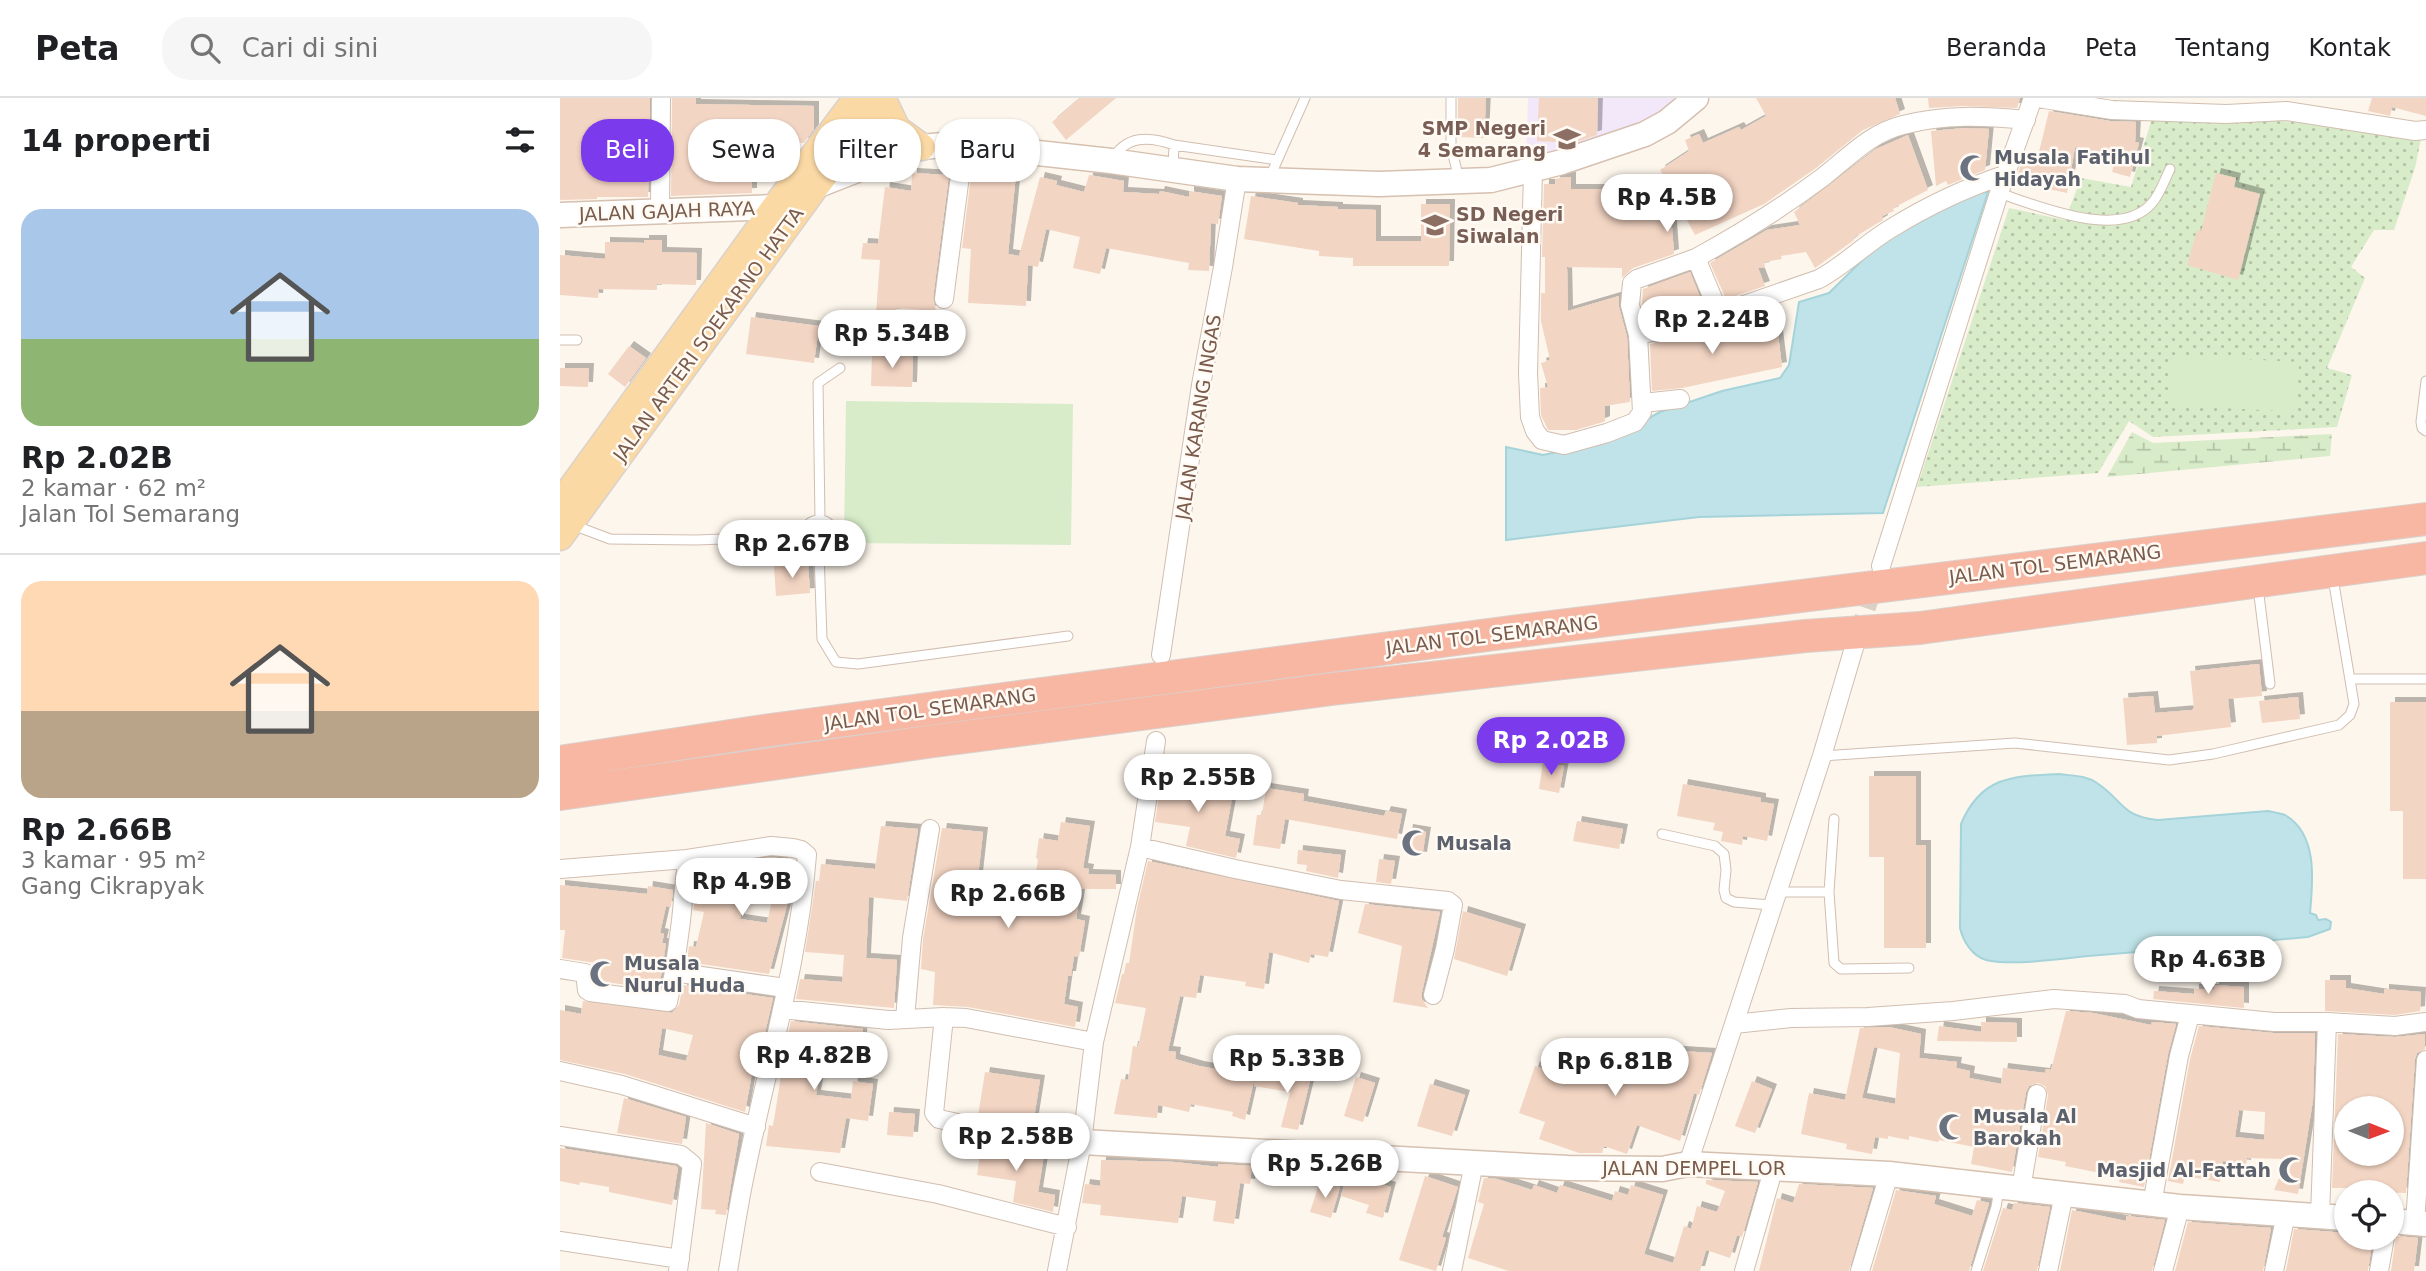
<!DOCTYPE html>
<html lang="id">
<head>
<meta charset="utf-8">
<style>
  :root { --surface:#fff; --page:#f6f6f6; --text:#202124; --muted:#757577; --line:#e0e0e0; --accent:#7c3aed }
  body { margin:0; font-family:"DejaVu Sans",sans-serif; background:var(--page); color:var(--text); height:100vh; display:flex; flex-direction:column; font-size:26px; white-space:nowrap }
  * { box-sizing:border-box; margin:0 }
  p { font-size:23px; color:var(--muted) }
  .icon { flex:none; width:38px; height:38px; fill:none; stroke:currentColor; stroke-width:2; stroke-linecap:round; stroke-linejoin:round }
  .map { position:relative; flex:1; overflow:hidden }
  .side { display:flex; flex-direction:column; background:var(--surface); width:560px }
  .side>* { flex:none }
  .top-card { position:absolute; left:21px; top:21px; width:665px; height:63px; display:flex; gap:14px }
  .needle { width:46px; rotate:91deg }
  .buttons { position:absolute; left:1774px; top:998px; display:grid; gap:14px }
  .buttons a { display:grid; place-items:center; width:70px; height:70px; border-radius:50%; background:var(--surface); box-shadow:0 2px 5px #0004; font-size:35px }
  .price { position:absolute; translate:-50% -60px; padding:0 16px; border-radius:24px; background:#fff; color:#222; font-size:23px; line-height:46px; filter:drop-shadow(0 2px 4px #0008) }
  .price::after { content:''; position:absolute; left:50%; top:42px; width:21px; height:16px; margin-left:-10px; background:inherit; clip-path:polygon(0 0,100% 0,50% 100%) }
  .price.on { background:var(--accent); color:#fff }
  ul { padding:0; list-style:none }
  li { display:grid; align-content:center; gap:14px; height:371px; padding:0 21px }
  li+li { border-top:2px solid var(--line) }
  li span { display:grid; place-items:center; height:217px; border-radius:21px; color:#555 }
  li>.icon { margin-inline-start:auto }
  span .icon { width:126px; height:126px; fill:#fffc; stroke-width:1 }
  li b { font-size:30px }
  h2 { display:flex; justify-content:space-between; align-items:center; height:84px; padding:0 21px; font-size:30px }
  .chip { padding:0 24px; border-radius:28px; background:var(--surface); box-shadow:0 2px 5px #0004; font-size:24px; line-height:63px }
  .chip.on { background:var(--accent); color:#fff }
  header { display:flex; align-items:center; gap:42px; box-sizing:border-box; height:98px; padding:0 35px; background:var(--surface); border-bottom:2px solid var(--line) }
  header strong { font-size:33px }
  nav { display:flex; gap:38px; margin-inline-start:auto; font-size:24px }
  .search { width:490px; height:63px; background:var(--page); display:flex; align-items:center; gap:18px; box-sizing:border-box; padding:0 24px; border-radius:28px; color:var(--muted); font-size:26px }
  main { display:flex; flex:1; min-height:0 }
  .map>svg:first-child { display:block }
</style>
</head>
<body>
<header>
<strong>Peta</strong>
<div class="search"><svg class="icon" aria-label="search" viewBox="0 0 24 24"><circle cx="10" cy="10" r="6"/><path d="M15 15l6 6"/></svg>Cari di sini</div>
<nav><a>Beranda</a><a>Peta</a><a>Tentang</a><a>Kontak</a></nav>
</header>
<main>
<section class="side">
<h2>14 properti<svg class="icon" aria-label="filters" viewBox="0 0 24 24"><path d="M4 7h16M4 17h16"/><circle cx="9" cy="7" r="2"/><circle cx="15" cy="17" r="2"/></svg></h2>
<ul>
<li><span style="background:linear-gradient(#a9c7e8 60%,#8fb573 0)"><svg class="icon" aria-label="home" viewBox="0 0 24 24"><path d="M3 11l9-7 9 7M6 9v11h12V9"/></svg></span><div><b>Rp 2.02B</b><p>2 kamar · 62 m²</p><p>Jalan Tol Semarang</p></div></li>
<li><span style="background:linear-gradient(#ffd9b3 60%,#b9a48a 0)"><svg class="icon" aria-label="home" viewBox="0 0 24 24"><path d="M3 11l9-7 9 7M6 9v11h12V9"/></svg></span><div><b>Rp 2.66B</b><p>3 kamar · 95 m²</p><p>Gang Cikrapyak</p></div></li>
</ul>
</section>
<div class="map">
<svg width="1866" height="1173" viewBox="0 0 1866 1173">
  <defs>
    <pattern id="grass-dots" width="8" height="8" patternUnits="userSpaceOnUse" patternTransform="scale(1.75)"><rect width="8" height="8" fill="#d8ecc9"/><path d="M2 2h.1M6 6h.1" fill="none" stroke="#b4c2a5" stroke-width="1.8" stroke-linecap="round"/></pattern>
    <pattern id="wetland-marsh" width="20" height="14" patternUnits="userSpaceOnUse" patternTransform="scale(1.75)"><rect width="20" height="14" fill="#d8ecc9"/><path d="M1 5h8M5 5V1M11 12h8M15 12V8" fill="none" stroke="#b4c2a5"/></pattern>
    <filter id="shadow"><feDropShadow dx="5" dy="-5" stdDeviation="0" flood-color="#0004"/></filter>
  </defs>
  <rect width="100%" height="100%" fill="#fdf6ec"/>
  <path fill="#f3e8fa" d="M968 0H1120L1111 9 1027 52 966 67Z"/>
  <path fill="url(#grass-dots)" d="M1593 17 1668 19 1770 27 1861 41 1855 70 1834 132H1814L1791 169 1805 180 1767 270 1792 277 1777 329 1593 339 1569 323 1538 375 1357 389 1449 110 1505 122 1521 80 1571 89Z"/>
  <path fill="url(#wetland-marsh)" d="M1572 334 1593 345 1772 336 1770 358 1547 379Z"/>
  <path fill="#d8ecc9" d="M1612 257 1739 264 1737 314 1609 307Z
    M286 303 513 306 511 447 284 445Z"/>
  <path fill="#bfe3e8" stroke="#a5d3da" stroke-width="2" d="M1428 94 1323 415 1139 419 946 442V349L983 357 1045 344 1100 314 1162 293 1220 280 1229 267 1239 204 1269 195 1330 135 1404 95Z
    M1499 676C1512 678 1526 677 1537 685 1564 703 1560 718 1598 722L1708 713C1713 714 1720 715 1725 717 1758 736 1753 783 1750 815L1756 817 1758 822 1766 821 1771 824 1770 831 1748 839C1675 846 1601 852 1528 858 1502 861 1450 868 1426 862 1412 858 1403 843 1400 830L1401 726C1421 678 1453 678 1499 676Z"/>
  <path fill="#f3d5c3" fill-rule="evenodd" filter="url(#shadow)" d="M0 0H90L88 99H37V101L0 102Z
    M112 0H136V6L254 8V31L244 45 202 44 201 71 192 70V95L111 98Z
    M520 0H556L506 42 492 24Z
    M898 0H926L924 40 898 39Z
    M979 0H1038L1037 37 1013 45 977 43Z
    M1196 0H1335L1340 16 1303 32 1256 70 1204 106 1135 137 1109 89 1114 156 1073 170 1062 180V170L1007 169 1008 213 1059 198V209L1067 239 1070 304 1045 308V323L1043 324 1016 332H988L981 317 980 290 988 289 981 265 990 262 981 223V195H985V159H982L984 86H995V81L1004 79H1011V91H1059V86H1109L1100 72 1129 53 1125 42 1139 36 1143 45 1179 29 1181 32 1206 18Z
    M1368 0H1460L1457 10 1404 8 1369 10Z
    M1812 0H1866V18L1832 9 1830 18 1808 13Z
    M1489 13 1550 23 1576 24 1575 44 1579 45 1570 79 1552 74 1555 62 1515 49 1507 95 1455 84 1462 63 1476 66Z
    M1405 30 1429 31 1425 72 1388 87 1386 83 1376 88 1371 33Z
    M1348 37 1368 92 1333 110 1334 113 1322 118 1323 122 1293 140 1294 142 1255 170 1246 154 1221 158 1222 161 1204 164 1205 169 1198 170 1205 188 1166 201 1150 165 1207 132 1240 127 1234 114 1316 51Z
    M415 72 456 76 448 156 459 158 480 79 497 83 496 87 524 94 529 77 564 83 563 94 599 96 600 93 629 99V93L662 98 658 126 651 125 649 173 628 172 629 165 546 150 540 176 513 170 520 139 486 131 478 169 468 167 466 208 408 205 411 151 402 150 411 78H414Z
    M352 75 389 77 373 200 376 213 336 210V216L316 215 320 162 301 161 303 145 318 146 325 89 351 93Z
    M1656 75 1676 80 1674 89 1700 96 1678 182 1627 167 1637 132 1641 133Z
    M691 98 738 105V107L778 109V111L816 112V143H861V106H890L889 168H793V160L759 158V153L684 141Z
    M84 142H102V154L137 155 136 187 97 186V192L39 191 38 200 0 197V157L45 161V144L84 145Z
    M1130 174 1144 209 1086 224 1082 206 1083 191Z
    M1190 217 1188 240 1218 237 1222 269 1122 290 1092 293 1090 246 1133 237Z
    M191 219 259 228 254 265 186 256Z
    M69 248 86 260 65 289 48 276Z
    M312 256 353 257 352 289 311 288Z
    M0 270H29L28 289 0 288Z
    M248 465 250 495 216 498 214 468Z
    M1699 566 1702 598 1668 601 1671 629 1597 638V645L1567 647 1563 600 1593 598 1595 615 1632 612 1634 610 1630 573Z
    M1738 599 1740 621 1702 625 1699 603Z
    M1830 604H1866V781H1843V713H1830Z
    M983 664 1004 668 999 695 979 691Z
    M602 677 632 682 631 687 673 695 665 738 680 741 676 760 626 748 630 729 595 724Z
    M1309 678H1356V747H1366V850H1324V759H1309Z
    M1123 686 1201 700V704L1214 706 1207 743 1183 738 1182 747 1161 743 1163 734 1153 732 1155 725 1117 718Z
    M706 690 744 696 743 703 824 718 826 713 842 716 837 741 725 721 720 751 693 747 697 717H702Z
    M1017 723 1063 731 1059 751 1013 743Z
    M501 724 530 728 523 770 529 771 528 776 556 777V791H521L516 821 525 823 519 859 514 858 511 878H508L504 906 518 909 515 929 408 909 373 907 375 874 361 871 363 841 382 730 423 734 415 805 470 813 478 761 476 760 479 740 498 743Z
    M321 728 358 731 347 803 309 799 306 860 337 862 334 910 236 901 240 881 282 884 284 857 245 854 256 783H259L261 766 315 771Z
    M848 731 866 734 862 759 844 756Z
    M738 752 781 757 778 780 746 773 747 767 737 766Z
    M211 759 224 761 221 786 232 788 209 876 127 864 129 848 136 849 144 814 133 812 139 783 177 787 180 764ZM183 792 213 797 207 825 180 821Z
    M819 761 835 763 831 786 816 784Z
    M588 763 779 803 768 859 751 856 749 865 709 854 704 891 685 888 686 884 640 877 636 900 620 898 608 953 616 954 615 961 639 968 695 978 685 1022 672 1018 673 1014 631 1006 629 1014 598 1007 597 1020 554 1016 561 981 568 982 573 948 578 949 586 910 555 905 562 876H564L566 865H569L577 810Z
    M0 787 87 796 88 788 113 792 111 809 106 808 100 835 104 836 102 845H106L99 891 37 883 36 865 2 860 5 832H0Z
    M805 806 880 814 862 894V901L868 910 833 904 842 848 798 835Z
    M903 813 961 831 947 878 894 861Z
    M1765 882H1786V890L1824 896V891L1861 894 1860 913 1835 917 1765 913Z
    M123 887 213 900 205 935 202 939 198 958H195L185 1014 65 976 0 962V912L21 916 23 903 112 915 119 907ZM102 930 133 937 126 963 98 957Z
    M1654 887 1684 889V910L1593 901 1594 893 1634 896V891H1654Z
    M1506 913 1533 915 1591 927 1592 924 1616 926 1608 956 1584 1089 1559 1084 1560 1080 1540 1075 1505 1068 1506 1064 1478 1059 1488 997 1485 988 1478 985 1469 988 1466 994 1452 1074 1411 1066 1414 1049 1379 1042 1378 1044 1349 1038V1042L1328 1038V1041L1315 1039 1312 1056 1286 1051 1287 1046 1241 1036 1249 995 1285 1002 1300 930 1329 929 1361 936 1359 960 1397 964 1396 970 1410 973 1409 980 1441 986 1443 970 1485 975 1486 971 1491 972ZM1314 949 1340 955 1335 1006 1302 1000Z
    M231 923 303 931 301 945 283 942 282 950 266 946 261 969 256 997 291 1001 293 983 313 986 308 1023 286 1020 280 1055 206 1048 209 1027 213 1028 221 978 219 977Z
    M1421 924 1457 925V944L1377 943 1379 928 1421 934Z
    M1639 928 1713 935H1755L1753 1002 1738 1096 1714 1092 1727 1061 1687 1060 1686 1067 1663 1063 1660 1084 1625 1078 1623 1086 1608 1083 1630 961ZM1679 1012 1705 1014 1704 1042 1675 1039Z
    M1778 936 1835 939 1865 936V951L1857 955 1855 961 1846 1095 1815 1094 1816 1090H1772ZM1787 1010H1832V1022H1838L1836 1055H1787Z
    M1047 945 1101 961 1104 952 1152 955 1139 997 1134 995 1120 1043 1077 1027 1067 1056 1044 1048 1042 1055H1019L979 1041 985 1024 959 1015 975 968 1001 977 1009 954 1040 965Z
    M697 973 750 983 738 1032 721 1029 730 994 694 988Z
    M425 974 480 982 473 1026 418 1018Z
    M796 979 815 985 803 1024 784 1018Z
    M1192 983 1212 991 1195 1035 1175 1028Z
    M870 986 905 997 892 1038 857 1028Z
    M64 1000 126 1019 122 1046 57 1035Z
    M329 1014 355 1016 353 1039 327 1037Z
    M146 1025 179 1036 166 1117 155 1116 156 1112 141 1111Z
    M422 1042 452 1047 451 1052 484 1057 478 1094 495 1097 493 1114 453 1104 456 1083 417 1077Z
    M0 1050 116 1068 118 1070 112 1107 49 1094V1089L20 1084 19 1087 0 1083Z
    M541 1062 615 1064 658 1069V1066L692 1068 690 1086 680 1085 674 1126 653 1123 656 1103 622 1098 618 1125 540 1117 541 1107 522 1105 525 1086 540 1088Z
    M788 1075 831 1089 823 1120 806 1115 809 1107 781 1098Z
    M865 1078 898 1089 882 1139 886 1140 876 1173 839 1162Z
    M924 1080 937 1081 972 1092 974 1087 997 1095 1000 1087 1052 1103 1055 1093 1068 1097 1071 1087 1103 1097 1084 1156 1113 1165 1124 1128 1131 1131 1137 1108 1157 1114 1165 1093 1146 1086V1082L1198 1084 1182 1139 1177 1137 1170 1160 1146 1152 1140 1173H949L908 1160 924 1106 918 1104Z
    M760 1083 780 1089 771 1120 750 1114Z
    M1239 1086 1313 1090 1289 1173H1199L1217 1100 1233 1105Z
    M1336 1092 1376 1098 1374 1106 1412 1118 1417 1102 1429 1105 1409 1173H1312Z
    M1454 1105 1490 1109 1477 1173H1423L1443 1110 1452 1112Z
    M1512 1112 1566 1123V1118L1605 1122 1592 1173H1500Z
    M1628 1124 1711 1130 1703 1173H1615Z
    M1734 1131 1786 1135 1787 1139H1813L1808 1173H1726Z
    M1836 1138 1858 1140 1854 1173H1831Z"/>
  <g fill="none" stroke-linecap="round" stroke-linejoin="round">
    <path stroke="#dcd0c4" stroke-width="18" stroke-dasharray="18 9" stroke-linecap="butt" d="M1298 536 1316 483"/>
    <defs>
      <path id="lane" d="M891 0V49L899 81
        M614 47 717 62
        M552 62C566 37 589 38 614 47L613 70
        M709 81 745 0
        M1439 95C1478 108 1560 143 1592 105 1600 96 1605 81 1610 71
        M0 242H17
        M1866 283 1861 324 1862 330 1866 333
        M243 438a16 16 0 1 1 32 0a16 16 0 1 1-32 0Z
        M260 422 258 285 280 270
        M13 427 50 441 136 442 243 438
        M259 455 262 541 276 564 298 566 508 538
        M1698 489 1710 586
        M1791 581H1866
        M1262 658 1455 645 1609 662 1653 656 1779 627 1790 617 1794 606 1773 480
        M1274 721 1269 794 1274 865 1281 871 1349 870
        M1102 736 1155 748 1164 756 1166 772 1164 792 1166 800 1174 804 1211 807
        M1217 794H1269
        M1416 1173 1436 1109 1439 1091"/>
      <path id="street" d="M1478 0 1552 12 1666 16 1726 13 1855 33 1866 32
        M973 72 968 275 970 319 975 333 982 342 1004 347 1047 335 1075 324 1082 314 1078 237 1129 226 1259 181C1285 167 1305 146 1330 131 1367 108 1405 90 1447 76
        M100 112 101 0
        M1136 160C1180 136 1223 109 1263 79 1289 59 1310 35 1343 27 1385 16 1424 18 1466 22
        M384 201 404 47
        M1078 237 1070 207 1072 185 1077 181 1136 160 1159 215
        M1083 305 1120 301
        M1321 468 1439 95 1473 0
        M601 557 641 287 663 169 677 81
        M580 749 675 771 781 792 888 803 893 807 885 851 873 897
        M127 761 121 823 114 874 225 890
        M0 771 127 761 211 748 233 750 241 752 247 757C239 862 208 964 187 1067 179 1102 174 1138 168 1173
        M0 871 25 875 27 892 30 894 108 904 114 874
        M222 911 328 922 384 919 406 920 534 944
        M384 919 374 1015 379 1021 440 1034 522 1044
        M345 921 352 840 370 731
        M1174 926 1231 920 1308 919 1393 913 1494 901 1565 906 1578 911 1714 924H1767L1835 928 1866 924
        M0 973 62 987 196 1029
        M0 1038 121 1057 132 1066 118 1173
        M1128 1066 1262 658 1298 536
        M260 1074 378 1096 507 1129
        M1461 1091 1477 996
        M1592 1106 1619 958 1630 917
        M1760 1118 1767 924
        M1855 1125 1866 962
        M0 1143 120 1161
        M497 1173 522 1044 534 944 580 749 596 643
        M892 1173 914 1065
        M1184 1173 1214 1069
        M1300 1173 1329 1076
        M1488 1173 1504 1096
        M1603 1173 1620 1109
        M1714 1173 1726 1116
        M1819 1173 1825 1139"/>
      <path id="secondary" d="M0 117 215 109 256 88 343 54 362 49 383 47 423 49 551 63 677 81 819 86 931 82 1002 64 1085 36 1107 24 1136 0
        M522 1044 1008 1070 1102 1071 1128 1066 1329 1076 1620 1109 1787 1120
        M1832 1123 1866 1126"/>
      <path id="primary" d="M323 2 337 31 362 49
        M0 406 215 109 297 0
        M0 439 256 88 324 0"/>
      <path id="highway" d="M0 664 203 633 958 533 1866 421
        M0 696 374 643 772 591 1245 538 1360 530 1866 460"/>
    </defs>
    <use href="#lane" stroke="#d1beb0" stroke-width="11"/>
    <use href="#street" stroke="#d1beb0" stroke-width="20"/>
    <use href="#secondary" stroke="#d6c0b0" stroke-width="27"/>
    <use href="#primary" stroke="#dad1cd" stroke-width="29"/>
    <use href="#highway" stroke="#dad1cd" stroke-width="34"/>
    <use href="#lane" stroke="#fff" stroke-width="9"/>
    <use href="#street" stroke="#fff" stroke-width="18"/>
    <use href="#secondary" stroke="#fff" stroke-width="24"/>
    <use href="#primary" stroke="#fbd9a5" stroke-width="26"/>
    <use href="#highway" stroke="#f7b7a3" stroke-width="32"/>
  </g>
  <defs>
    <symbol id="school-bare" viewBox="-9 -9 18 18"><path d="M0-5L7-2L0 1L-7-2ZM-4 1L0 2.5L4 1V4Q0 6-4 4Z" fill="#8d6e63" stroke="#fffaf3" stroke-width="2.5" paint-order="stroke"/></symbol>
    <symbol id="mosque-bare" viewBox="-9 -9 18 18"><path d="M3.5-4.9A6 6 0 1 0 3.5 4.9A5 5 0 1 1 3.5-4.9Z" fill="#6b7280" stroke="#fffaf3" stroke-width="2.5" paint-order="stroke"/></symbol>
  </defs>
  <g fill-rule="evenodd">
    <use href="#school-bare" x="988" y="22" width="38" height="38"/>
    <use href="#mosque-bare" x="1394" y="51" width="38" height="38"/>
    <use href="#school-bare" x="856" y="108" width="38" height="38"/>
    <use href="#mosque-bare" x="836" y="726" width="38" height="38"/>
    <use href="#mosque-bare" x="24" y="857" width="38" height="38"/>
    <use href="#mosque-bare" x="1373" y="1010" width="38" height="38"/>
    <use href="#mosque-bare" x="1713" y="1053" width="38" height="38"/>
  </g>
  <g text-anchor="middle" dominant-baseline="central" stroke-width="5" stroke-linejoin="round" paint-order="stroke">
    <g font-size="19" font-weight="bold" fill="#785e54" stroke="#fffaf3" text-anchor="end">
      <text x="986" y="30">SMP Negeri<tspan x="986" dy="22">4 Semarang</tspan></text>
      <text x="896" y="116" text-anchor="start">SD Negeri<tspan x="896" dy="22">Siwalan</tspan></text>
    </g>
    <g font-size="19" font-weight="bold" fill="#5b616d" stroke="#fffaf3" text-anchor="start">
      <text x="1434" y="59">Musala Fatihul<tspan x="1434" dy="22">Hidayah</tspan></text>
      <text x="876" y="745">Musala</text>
      <text x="64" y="865">Musala<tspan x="64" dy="22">Nurul Huda</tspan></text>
      <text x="1413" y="1018">Musala Al<tspan x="1413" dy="22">Barokah</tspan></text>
      <text x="1711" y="1072" text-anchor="end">Masjid Al-Fattah</text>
    </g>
    <g font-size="19" fill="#7a5c4d" stroke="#fffaf3">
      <text transform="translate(107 113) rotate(-2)">JALAN GAJAH RAYA</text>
      <text transform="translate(148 236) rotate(-54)">JALAN ARTERI SOEKARNO HATTA</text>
      <text transform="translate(638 319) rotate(-81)">JALAN KARANG INGAS</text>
      <text transform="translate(1495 466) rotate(-7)">JALAN TOL SEMARANG</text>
      <text transform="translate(932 537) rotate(-7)">JALAN TOL SEMARANG</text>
      <text transform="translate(370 611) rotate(-8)">JALAN TOL SEMARANG</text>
      <text x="1134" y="1070">JALAN DEMPEL LOR</text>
    </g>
  </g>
</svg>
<div class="buttons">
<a><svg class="needle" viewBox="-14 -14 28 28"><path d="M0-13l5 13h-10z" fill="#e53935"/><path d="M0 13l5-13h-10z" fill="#757577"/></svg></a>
<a><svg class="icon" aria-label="locate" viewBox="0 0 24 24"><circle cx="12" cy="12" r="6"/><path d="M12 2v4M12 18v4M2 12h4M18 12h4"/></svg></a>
</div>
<b class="price" style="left:1107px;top:136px">Rp 4.5B</b>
<b class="price" style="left:1152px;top:258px">Rp 2.24B</b>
<b class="price" style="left:332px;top:272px">Rp 5.34B</b>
<b class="price" style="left:232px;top:482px">Rp 2.67B</b>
<b class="price on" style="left:991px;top:679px">Rp 2.02B</b>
<b class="price" style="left:638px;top:716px">Rp 2.55B</b>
<b class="price" style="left:182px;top:820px">Rp 4.9B</b>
<b class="price" style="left:448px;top:832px">Rp 2.66B</b>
<b class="price" style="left:1648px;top:898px">Rp 4.63B</b>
<b class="price" style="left:254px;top:994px">Rp 4.82B</b>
<b class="price" style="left:727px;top:997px">Rp 5.33B</b>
<b class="price" style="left:1055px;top:1000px">Rp 6.81B</b>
<b class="price" style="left:456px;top:1075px">Rp 2.58B</b>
<b class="price" style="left:765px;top:1102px">Rp 5.26B</b>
<div class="top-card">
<a class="chip on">Beli</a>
<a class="chip">Sewa</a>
<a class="chip">Filter</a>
<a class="chip">Baru</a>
</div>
</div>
</main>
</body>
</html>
